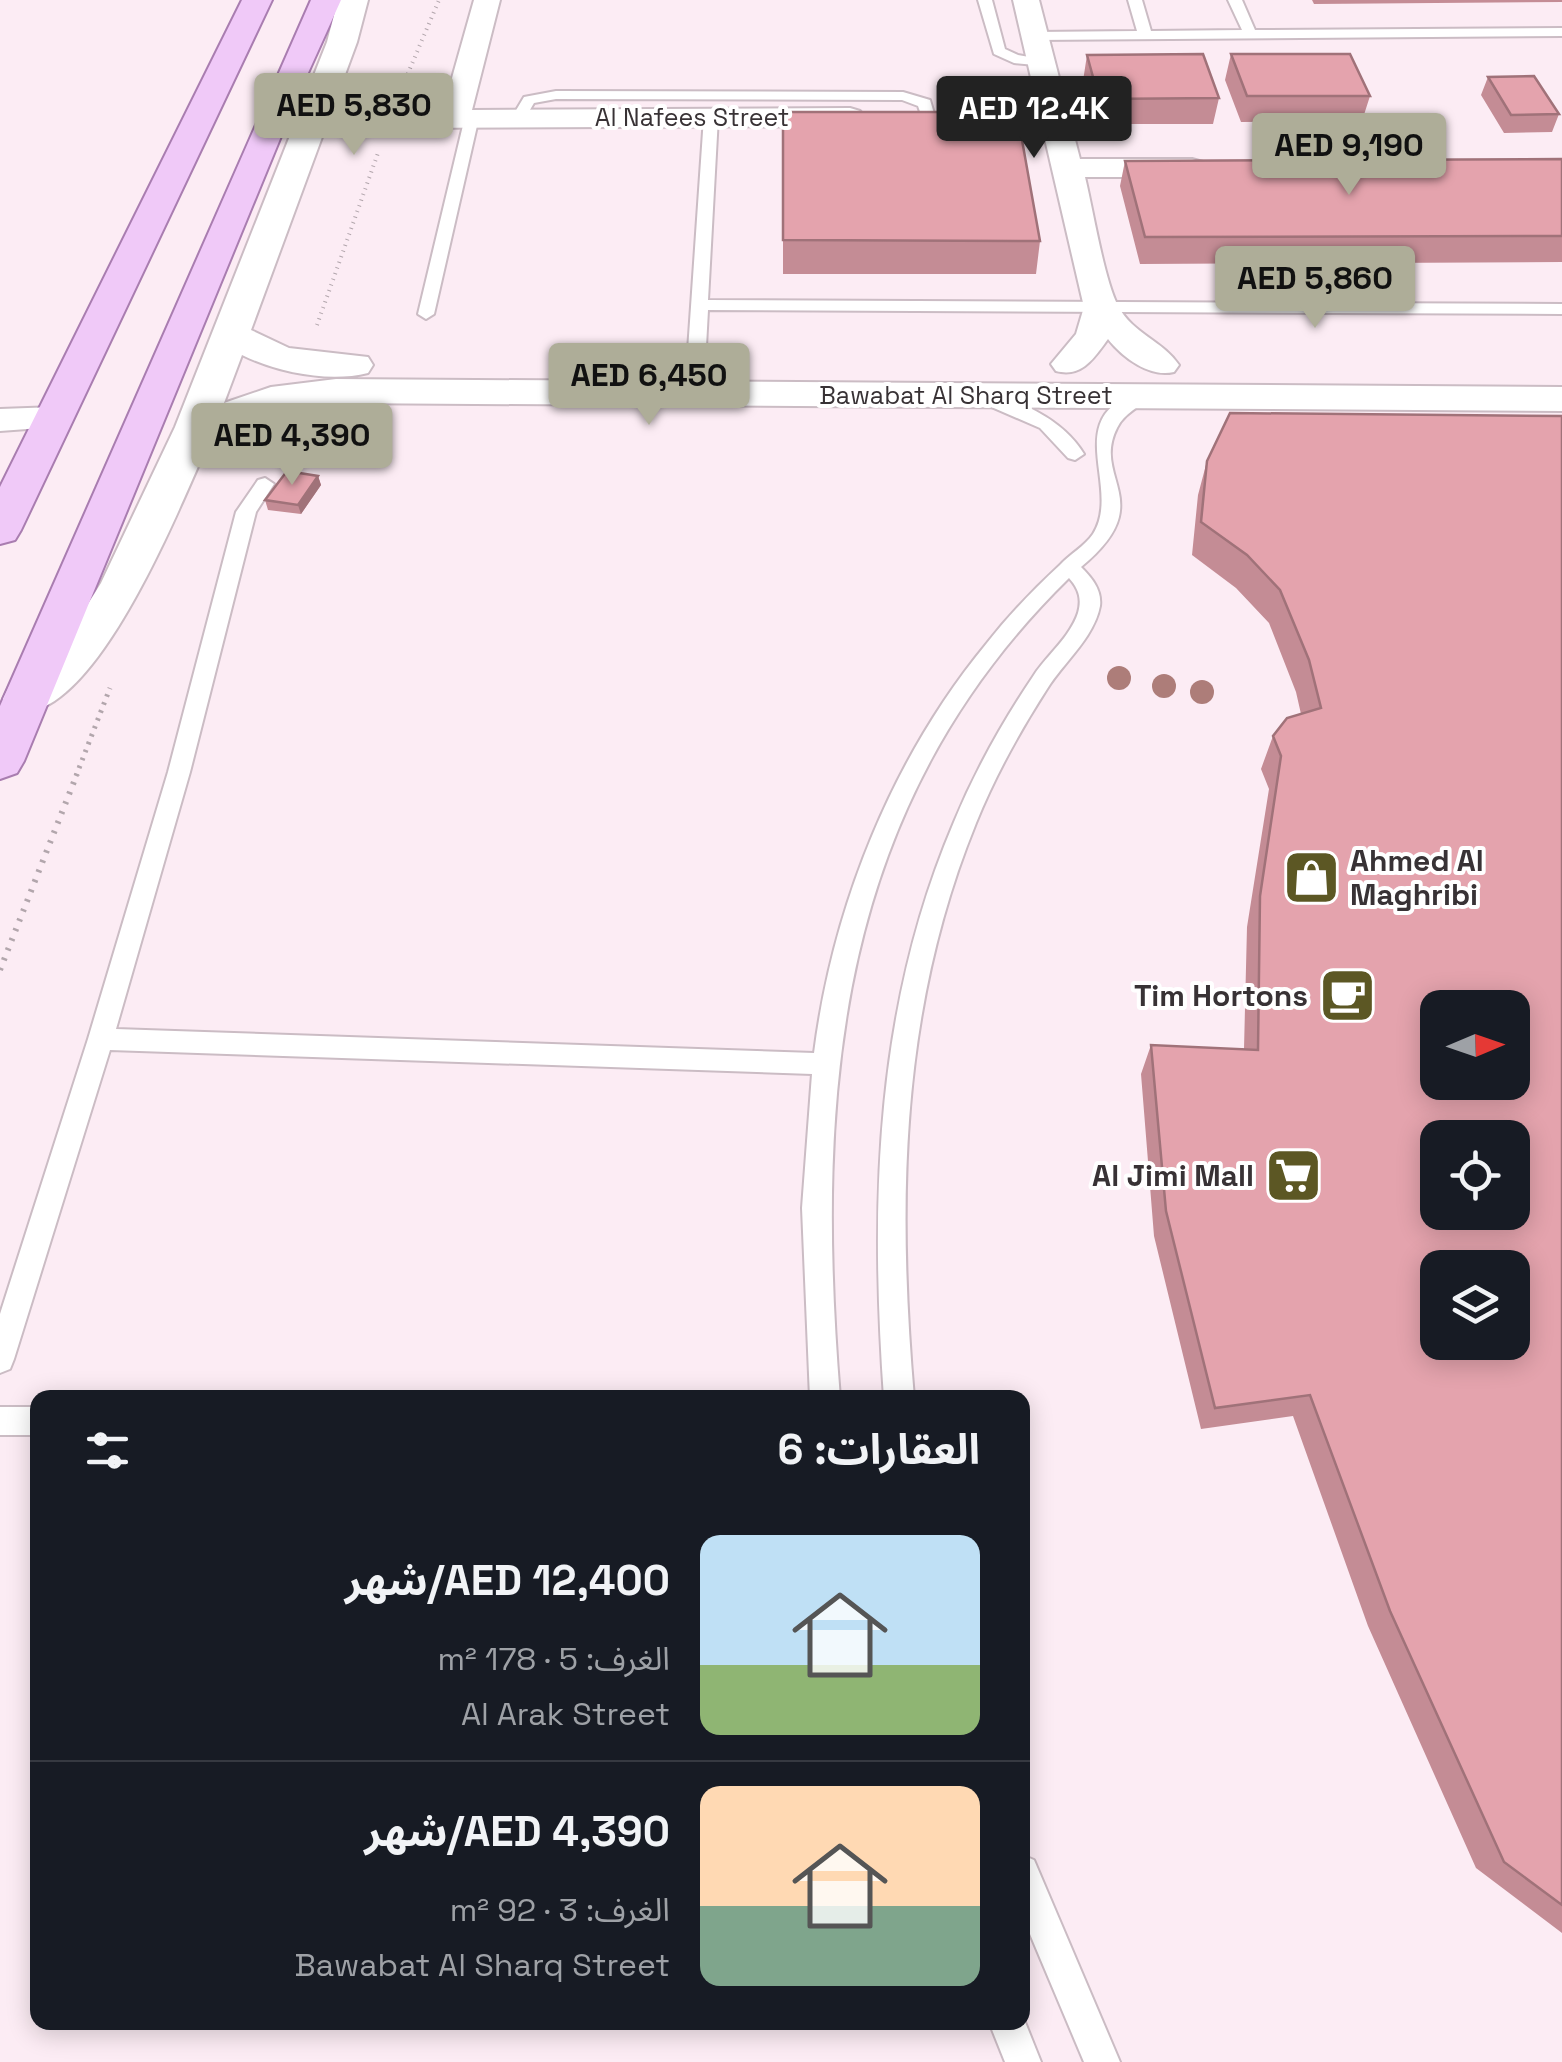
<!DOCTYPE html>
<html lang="ar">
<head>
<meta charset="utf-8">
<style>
  :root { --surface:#171b24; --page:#242831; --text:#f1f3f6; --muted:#9ea1a6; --line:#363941; --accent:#aead98 }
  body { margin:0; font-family:"Space Grotesk","Noto Sans Arabic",sans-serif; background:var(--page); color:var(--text); direction:rtl; height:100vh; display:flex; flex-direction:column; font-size:38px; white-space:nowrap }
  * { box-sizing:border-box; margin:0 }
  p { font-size:32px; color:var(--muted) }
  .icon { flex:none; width:55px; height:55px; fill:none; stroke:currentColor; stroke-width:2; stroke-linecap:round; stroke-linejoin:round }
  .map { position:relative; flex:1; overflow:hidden; direction:ltr }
  .drawer { position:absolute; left:30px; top:1390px; width:1000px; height:640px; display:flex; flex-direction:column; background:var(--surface); border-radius:20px; box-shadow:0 5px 25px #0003; direction:rtl }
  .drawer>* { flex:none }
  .needle { width:65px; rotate:88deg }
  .controls { position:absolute; left:1420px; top:990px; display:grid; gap:20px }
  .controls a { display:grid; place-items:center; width:110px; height:110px; border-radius:20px; background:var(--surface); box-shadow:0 5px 25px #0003; font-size:50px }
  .price { position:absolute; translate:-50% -85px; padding:0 22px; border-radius:10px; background:var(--accent); color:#111; font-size:32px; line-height:65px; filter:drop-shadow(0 2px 5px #0008) }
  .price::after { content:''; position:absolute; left:50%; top:60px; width:30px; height:22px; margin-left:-15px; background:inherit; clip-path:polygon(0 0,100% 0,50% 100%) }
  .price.on { background:#222; color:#fff }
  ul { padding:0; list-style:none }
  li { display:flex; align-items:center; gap:30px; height:250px; padding:0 50px }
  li+li { border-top:2px solid var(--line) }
  li span { display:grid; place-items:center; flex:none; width:280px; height:200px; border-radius:20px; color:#555 }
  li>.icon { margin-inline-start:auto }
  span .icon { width:120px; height:120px; fill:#fffc; stroke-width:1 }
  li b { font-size:42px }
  h2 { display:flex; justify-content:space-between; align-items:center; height:120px; padding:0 50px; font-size:42px }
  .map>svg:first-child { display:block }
</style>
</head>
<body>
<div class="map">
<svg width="1562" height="2062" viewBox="0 0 1562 2062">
  <rect width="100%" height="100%" fill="#fcecf4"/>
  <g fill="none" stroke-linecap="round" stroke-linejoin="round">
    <defs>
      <path id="service" d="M978 0H992L1005 49 1018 55 1046 60V66L1014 63 994 54Z
        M1128 0H1142L1151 31 1242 30 1228 0H1242L1255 30 1562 28V36L1035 40 1028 36 1035 32 1137 31Z
        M556 91 903 92 930 100 935 117 923 120 918 106 902 100 556 99 534 103 524 120 512 117 524 97Z
        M472 113 479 117 434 314 426 319 418 314 465 117Z
        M711 113 718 117 708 300 1562 304V314L708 310 705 365 696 370 687 365 704 117Z
        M979 390C1019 401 1061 417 1084 454L1075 460 1068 458 1040 428 973 399 970 395Z
        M1142 391 1151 396C1140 407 1124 413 1117 428 1091 479 1160 502 1081 567 1092 578 1102 590 1100 606 1094 638 1063 663 1047 689 1020 731 995 776 976 823 900 1009 897 1201 914 1398H884C870 1200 875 1007 954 822 975 771 1003 721 1034 675 1048 654 1070 637 1078 613 1082 599 1079 589 1069 578 836 806 815 1091 840 1398H810L802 1208 812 1074 110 1050 14 1359 10 1369 0 1373V1314L88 1039 168 772 236 512 258 480 265 478 274 484 256 512 190 772 116 1029 814 1053C833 906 892 758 987 643 1009 615 1034 589 1060 565 1070 554 1085 546 1093 534 1123 487 1058 416 1142 391Z
        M0 1407H38V1435H0Z
        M1022 1855 1034 1860 1120 2062H1084L1022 1915Z
        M1022 2016 1025 2022 1041 2062H1005L989 2022H1022Z"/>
      <path id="minor" d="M474 0H500L472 110 850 108 860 111 865 117 860 123 850 126 390 128C366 123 321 120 306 100L310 94 320 91 390 110H443Z
        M1013 0H1039L1080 159H1192L1203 162 1207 168 1203 174 1192 177H1085C1093 210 1104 279 1118 306 1132 333 1163 341 1179 365L1174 372C1150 378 1123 358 1108 339 1094 358 1082 378 1056 371L1051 364 1076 334 1084 307 1042 126H950L940 123 935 117 940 111 950 108H1038Z
        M55 407 68 410 73 418 68 426 0 431V409Z"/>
      <path id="tertiary" d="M338 0H368L357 42 251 330 289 348 368 357 373 365 368 373C328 383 277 372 242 355L224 403 271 387 336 379 1562 387V411L336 403 278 410 212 435C184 495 93 735 9 711L3 699 9 687 71 631 101 583 175 427 327 42Z"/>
      <path id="primary" d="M242 0H272L21 530 15 540 0 544V487Z
        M311 0H341L298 95 24 761 17 773 0 779V706Z"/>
    </defs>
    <use href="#service" stroke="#cbbcc4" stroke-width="4"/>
    <use href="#minor" stroke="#cbbcc4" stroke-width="4"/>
    <use href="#tertiary" stroke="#cbbcc4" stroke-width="4"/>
    <use href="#primary" stroke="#a97db0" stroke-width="4"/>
    <path stroke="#b2a6ac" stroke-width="4" stroke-dasharray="1 5" stroke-linecap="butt" d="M403 85 439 0
      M317 325 378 153"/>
    <path stroke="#b2a6ac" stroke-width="5" stroke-dasharray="2.5 6" stroke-linecap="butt" d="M76 776 110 688"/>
    <path stroke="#b2a6ac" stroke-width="6" stroke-dasharray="2.5 8" stroke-linecap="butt" d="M0 970 77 774"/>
    <use href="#service" fill="#fff" fill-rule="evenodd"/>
    <use href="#minor" fill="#fff" fill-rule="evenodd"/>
    <use href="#tertiary" fill="#fff" fill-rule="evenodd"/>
    <use href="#primary" fill="#f0c9f8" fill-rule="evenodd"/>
  </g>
  <g fill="#ad7d79">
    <circle cx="1119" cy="678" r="12"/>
    <circle cx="1164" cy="686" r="12"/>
    <circle cx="1202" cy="692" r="12"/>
  </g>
  <path fill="#c48c95" d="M1312 0H1562V2L1314 4Z
    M1231 54 1370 96 1362 121 1241 122 1225 80Z
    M1087 55 1219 98 1213 124H1095L1083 81Z
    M1488 77 1559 114 1552 132 1504 133 1481 95Z
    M783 112 1040 241 1036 274H783Z
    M1562 159V262L1140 264 1120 186 1125 161Z
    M1562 416V1933L1476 1868 1368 1626 1293 1416 1201 1429 1154 1236 1141 1074 1151 1045 1244 1049 1247 927 1269 789 1261 769 1273 736 1301 714 1296 692 1269 623 1236 588 1192 555 1198 495 1207 461Z
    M318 476 321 485 301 514 268 510 265 500Z"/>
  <path fill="#a07279" d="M318 476 321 485 301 514 298 505Z"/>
  <path fill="#e4a3ad" stroke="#a07279" stroke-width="2.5" fill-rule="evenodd" d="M1203 54 1219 98 1099 99 1087 55Z
    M1231 54H1350L1370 96H1247Z
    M1534 76 1559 114 1511 115 1488 77Z
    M783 112H1017L1040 241 783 240Z
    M1562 159V236L1145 237 1125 161Z
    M1230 413 1562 416V1905L1504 1862 1390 1611 1310 1395 1215 1408 1166 1211 1151 1045 1258 1050 1260 896 1281 756 1273 736 1287 718 1321 708 1309 660 1280 590 1247 555 1201 522 1207 461ZM1438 1008H1512V1082H1438ZM1438 1138H1512V1212H1438ZM1438 1268H1512V1342H1438Z
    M287 471 318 476 298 505 265 500Z"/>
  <defs>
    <symbol id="shop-square" viewBox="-11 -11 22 22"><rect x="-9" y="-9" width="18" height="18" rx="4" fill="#5c5724" stroke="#fff"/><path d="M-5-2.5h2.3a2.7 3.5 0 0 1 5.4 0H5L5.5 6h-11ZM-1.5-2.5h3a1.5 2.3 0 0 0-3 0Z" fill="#fff"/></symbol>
    <symbol id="cafe-square" viewBox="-11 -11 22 22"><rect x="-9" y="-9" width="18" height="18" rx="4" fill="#5c5724" stroke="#fff"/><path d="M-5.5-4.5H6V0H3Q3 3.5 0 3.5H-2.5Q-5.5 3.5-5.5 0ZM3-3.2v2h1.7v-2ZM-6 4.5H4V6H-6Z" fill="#fff"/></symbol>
    <symbol id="supermarket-square" viewBox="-11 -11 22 22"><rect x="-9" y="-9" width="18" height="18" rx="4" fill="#5c5724" stroke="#fff"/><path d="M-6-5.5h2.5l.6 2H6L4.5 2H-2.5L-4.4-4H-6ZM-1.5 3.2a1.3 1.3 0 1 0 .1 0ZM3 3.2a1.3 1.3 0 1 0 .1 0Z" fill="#fff"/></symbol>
  </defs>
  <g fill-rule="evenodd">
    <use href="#shop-square" x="1280" y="846" width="63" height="63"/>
    <use href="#cafe-square" x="1316" y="964" width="63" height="63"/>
    <use href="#supermarket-square" x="1262" y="1144" width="63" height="63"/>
  </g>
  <g text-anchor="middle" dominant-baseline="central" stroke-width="8" stroke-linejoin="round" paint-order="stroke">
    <g font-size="25" fill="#383235" stroke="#fff">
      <text x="692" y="117">Al Nafees Street</text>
      <text x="966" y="395">Bawabat Al Sharq Street</text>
    </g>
    <g font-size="30" font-weight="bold" fill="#383235" stroke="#fff" text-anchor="end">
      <text x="1350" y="860" text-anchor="start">Ahmed Al<tspan x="1350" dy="34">Maghribi</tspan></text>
      <text x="1308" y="995">Tim Hortons</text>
      <text x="1254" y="1175">Al Jimi Mall</text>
    </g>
  </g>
</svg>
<div class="controls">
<a><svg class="needle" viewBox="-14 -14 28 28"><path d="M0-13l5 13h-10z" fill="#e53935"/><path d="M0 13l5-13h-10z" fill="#9ea1a6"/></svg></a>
<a><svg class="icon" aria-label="locate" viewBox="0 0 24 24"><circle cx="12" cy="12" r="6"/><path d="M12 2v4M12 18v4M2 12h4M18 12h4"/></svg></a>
<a><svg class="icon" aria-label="layers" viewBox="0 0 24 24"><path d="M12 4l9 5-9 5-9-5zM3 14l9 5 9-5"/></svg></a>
</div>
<b class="price" style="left:354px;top:158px">AED 5,830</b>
<b class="price on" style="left:1034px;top:161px">AED 12.4K</b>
<b class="price" style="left:1349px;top:198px">AED 9,190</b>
<b class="price" style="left:1315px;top:331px">AED 5,860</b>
<b class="price" style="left:649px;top:428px">AED 6,450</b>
<b class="price" style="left:292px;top:488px">AED 4,390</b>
<section class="drawer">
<h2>العقارات: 6<svg class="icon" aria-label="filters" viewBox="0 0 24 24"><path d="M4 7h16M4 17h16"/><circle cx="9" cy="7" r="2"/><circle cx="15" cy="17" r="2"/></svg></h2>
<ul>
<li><span style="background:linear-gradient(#bfe0f5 65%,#8fb573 0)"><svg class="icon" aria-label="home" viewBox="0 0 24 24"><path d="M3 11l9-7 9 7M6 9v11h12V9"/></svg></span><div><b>AED 12,400/شهر</b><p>الغرف: 5 · 178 m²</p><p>Al Arak Street</p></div></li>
<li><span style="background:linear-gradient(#ffd9b3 60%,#7fa58c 0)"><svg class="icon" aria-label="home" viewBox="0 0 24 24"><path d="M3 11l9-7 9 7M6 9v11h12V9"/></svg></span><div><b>AED 4,390/شهر</b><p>الغرف: 3 · 92 m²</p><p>Bawabat Al Sharq Street</p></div></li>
</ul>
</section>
</div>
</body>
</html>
